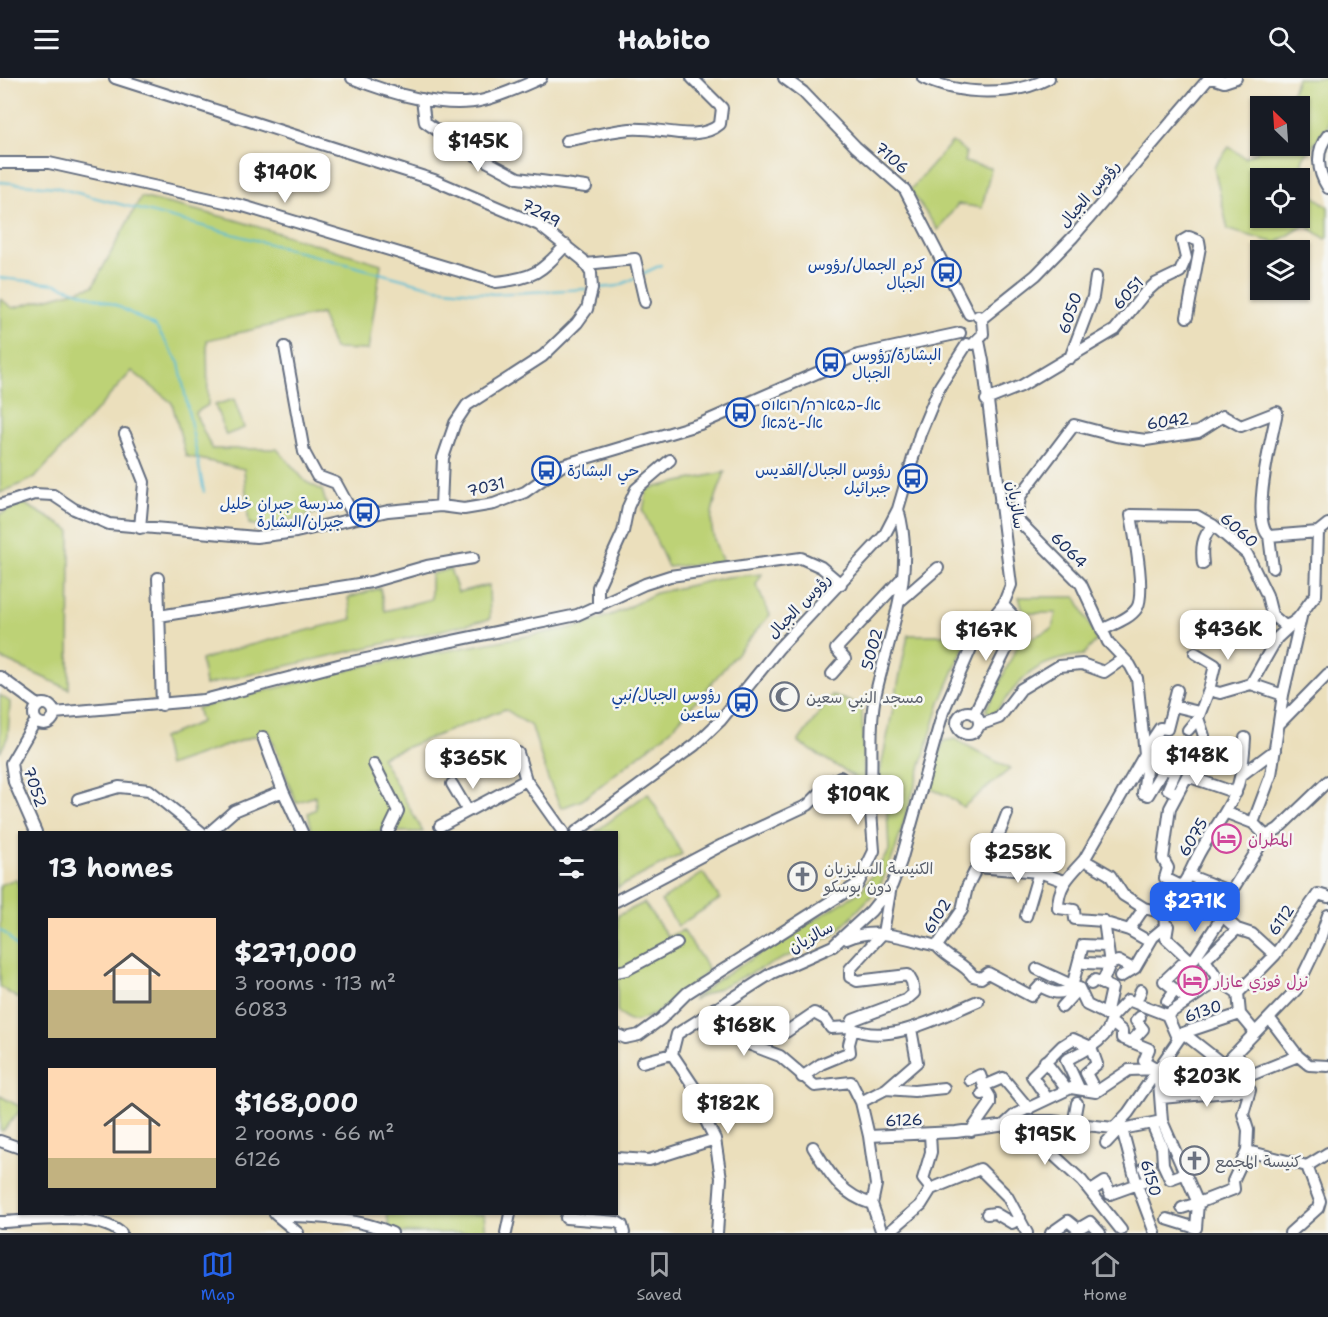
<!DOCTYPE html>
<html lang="en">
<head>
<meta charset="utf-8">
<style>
  :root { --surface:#171b24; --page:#20242c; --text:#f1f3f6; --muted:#9ea1a6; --line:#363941; --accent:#2563eb }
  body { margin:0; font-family:"Shantell Sans","Playpen Sans Arabic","Playpen Sans Hebrew",sans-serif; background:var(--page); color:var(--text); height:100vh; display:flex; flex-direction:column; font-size:22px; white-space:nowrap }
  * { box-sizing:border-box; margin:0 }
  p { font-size:20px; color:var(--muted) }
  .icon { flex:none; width:33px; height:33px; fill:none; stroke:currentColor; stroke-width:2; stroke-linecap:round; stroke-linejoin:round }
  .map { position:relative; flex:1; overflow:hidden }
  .side { position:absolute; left:18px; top:753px; width:600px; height:384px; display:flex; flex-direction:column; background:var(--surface); border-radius:0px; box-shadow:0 2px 4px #0004 }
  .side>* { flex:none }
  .needle { width:39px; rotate:335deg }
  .controls { position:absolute; left:1250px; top:18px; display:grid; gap:12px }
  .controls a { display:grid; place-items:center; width:60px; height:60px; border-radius:0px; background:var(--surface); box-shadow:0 2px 4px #0004; font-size:30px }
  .price { position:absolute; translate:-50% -51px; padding:0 14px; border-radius:12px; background:#fff; color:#222; font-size:20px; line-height:39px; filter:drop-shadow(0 2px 3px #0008) }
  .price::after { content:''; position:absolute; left:50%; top:36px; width:18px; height:14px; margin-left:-9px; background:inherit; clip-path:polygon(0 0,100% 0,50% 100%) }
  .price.active { background:var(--accent); color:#fff }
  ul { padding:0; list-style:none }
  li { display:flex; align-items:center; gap:18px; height:150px; padding:0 30px }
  li span { display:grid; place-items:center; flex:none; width:168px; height:120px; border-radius:0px; color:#555 }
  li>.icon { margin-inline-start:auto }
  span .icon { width:72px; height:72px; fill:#fffc; stroke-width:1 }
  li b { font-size:26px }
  h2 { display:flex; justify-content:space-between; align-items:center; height:72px; padding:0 30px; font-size:26px }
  header { display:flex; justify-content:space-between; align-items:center; height:78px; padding:0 30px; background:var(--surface); font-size:27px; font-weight:700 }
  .dock { display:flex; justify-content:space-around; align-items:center; height:84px; border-top:2px solid var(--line); background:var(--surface); font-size:16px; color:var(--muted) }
  .dock a { display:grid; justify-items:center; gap:3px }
  .dock .active { color:var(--accent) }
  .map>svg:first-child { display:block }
</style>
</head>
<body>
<header><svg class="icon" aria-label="menu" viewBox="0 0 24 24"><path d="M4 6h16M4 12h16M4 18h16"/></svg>Habito<svg class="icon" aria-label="search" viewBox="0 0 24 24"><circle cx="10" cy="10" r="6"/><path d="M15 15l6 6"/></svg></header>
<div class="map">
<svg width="1328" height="1155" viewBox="0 0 1328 1155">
  <rect width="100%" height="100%" fill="#f6f6f2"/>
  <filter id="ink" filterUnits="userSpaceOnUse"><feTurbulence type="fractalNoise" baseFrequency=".0167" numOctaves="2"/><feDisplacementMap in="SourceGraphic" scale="12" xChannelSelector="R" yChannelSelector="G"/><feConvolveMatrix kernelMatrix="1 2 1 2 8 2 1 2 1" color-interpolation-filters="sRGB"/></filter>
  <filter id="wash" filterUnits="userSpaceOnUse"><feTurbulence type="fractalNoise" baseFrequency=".008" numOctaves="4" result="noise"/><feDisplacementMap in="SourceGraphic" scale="24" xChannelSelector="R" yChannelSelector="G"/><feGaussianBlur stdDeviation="1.35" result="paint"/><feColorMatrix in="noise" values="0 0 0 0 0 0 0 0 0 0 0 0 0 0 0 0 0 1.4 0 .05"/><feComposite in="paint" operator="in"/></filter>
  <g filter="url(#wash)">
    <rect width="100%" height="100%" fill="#ebdfbc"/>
    <path fill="#bdd276" stroke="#6c806a" stroke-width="1.5" fill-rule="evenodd" d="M1297 0H1328V49L1303 80 1301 92 1314 118 1328 129V159L1326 161 1305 147 1276 165 1228 152 1214 89 1229 69 1245 80 1257 74 1260 64V68H1299V28H1287ZM1260 100H1299V140H1260Z
      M952 64 966 74 964 84 991 90 982 130 958 126 938 152 910 112Z
      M141 119 232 141 381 186 368 272 334 271 321 236 207 262 208 327 195 335 212 371H277L306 404 322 412 328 432 266 449 249 446 244 391 186 378 172 325 132 293 35 400 0 415V221L13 230 93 208Z
      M234 321 244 350 226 357 215 327Z
      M725 394C711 432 704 445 723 484L668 489 643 433 647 411Z
      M23 425 70 452 69 611 0 580V436Z
      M450 491 458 514 489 507 490 541 205 607 201 582 235 571 352 541 348 520 380 510 385 533 431 521V496Z
      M762 496 756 507 770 537 671 652 582 722 561 730 548 701 532 649 505 631 381 679 423 754H312L308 735 316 731 315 718 296 725 269 653 168 688 162 660 201 644 197 630 364 588 582 548 621 533 656 515 727 499Z
      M1019 519H1076L1097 562 1083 577C1031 583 1023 600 992 638L986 632 1019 565 1052 551 1056 535H1024Z
      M977 532 986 540 968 559 940 625 895 773 879 810 834 857 693 922 717 902 861 813 889 773 887 732 877 709 908 557H949Z
      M0 617 10 624 8 658 0 675Z
      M832 617 862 628 864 705 798 664Z
      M955 661 1010 691 963 729 948 718 931 711 943 663Z
      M648 715 682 776 617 810 616 754H595Z
      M703 795 720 821 678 848 661 823Z
      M16 801 20 810V920H17L0 909V807Z
      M644 825 668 859 683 852 709 892C692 905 649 951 627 942 624 940 620 935 617 933V838Z
      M0 1018 19 1028V1034L3 1053 0 1052Z
      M387 1136H484L486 1155H401L389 1150Z"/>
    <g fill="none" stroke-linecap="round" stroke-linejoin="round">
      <path stroke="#57bcd5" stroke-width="2" d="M0 104 55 109 436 210 494 216 586 211
        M642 196 661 187
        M0 200 56 206 116 227 156 249 179 285 204 414
        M599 210 618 208 637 199
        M0 852 7 857 20 874"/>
    </g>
  </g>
  <g filter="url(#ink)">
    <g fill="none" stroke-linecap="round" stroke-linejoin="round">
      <defs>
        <path id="minor" d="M115 0 434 102 539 147 583 182 591 195 592 211 587 231 577 245 543 278 467 327 455 345 443 380 441 428
          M352 0C389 15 445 32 484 22 504 17 523 8 541 0
          M784 0 803 14 856 69 905 112 969 236
          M923 0C959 17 1013 19 1049 0
          M1212 0 1224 4 1236 0
          M422 21 425 44 464 71 518 100 586 109
          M1328 57C1315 73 1317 93 1328 110
          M566 63C587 59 609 53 630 51 658 48 697 66 720 46L722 30 692 0
          M0 85H49L243 128 496 204C534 200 540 195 566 167
          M586 186 635 181 645 224
          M981 241 1036 197 1073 159 1209 0
          M973 266 983 256 982 243 978 238
          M285 269 304 374 317 398 336 405 355 440
          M1070 280 1093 219 1096 199
          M986 322 1021 308 1115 252 1144 216 1155 206 1180 194 1186 180 1182 163 1189 159 1199 163 1200 169 1187 239
          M125 356 144 404 140 450
          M1000 424 1081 506 1108 564 1130 587 1137 600 1145 676 1084 782 1110 797 1123 817 1144 830 1164 835
          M0 427 34 416 53 417 74 431 109 446 256 459 296 454 388 433 441 428 464 431 494 426 525 414 563 387 700 346 858 277 960 255
          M1016 438 1021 417 1074 347 1116 358 1146 362 1198 354 1223 338 1241 348 1277 334C1272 359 1250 442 1269 458
          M1203 486C1201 470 1202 459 1213 447
          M1273 490 1269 458 1318 454 1328 446
          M158 500 162 627
          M899 524 938 490
          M598 529V509L623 454 628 429 636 411 670 382
          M159 538 371 504 427 488 473 480
          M1102 552C1113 546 1130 541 1137 530 1146 515 1134 455 1131 437L1197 438 1213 447 1247 476 1267 517 1272 537 1285 548C1302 543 1304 528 1316 517L1318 454
          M1195 575 1215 587 1209 612
          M832 596 845 581 836 571 903 499
          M0 599 38 627
          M1251 606 1283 617
          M34 636a10 10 0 1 1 20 0a10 10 0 1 1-20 0Z
          M1174 628 1199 634
          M957 645a11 11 0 1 1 22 0a11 11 0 1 1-22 0Z
          M54 635 204 622 342 586 577 537 645 506 670 498 801 480 821 489 841 506
          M974 636 1014 556V539L1003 527
          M36 642 11 685 14 704 36 754
          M1280 645 1328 596
          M979 647 999 640 1021 611 1059 588 1082 586 1104 594 1123 581
          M1188 652 1198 640 1209 612 1220 615 1251 606 1277 560 1291 547
          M263 659 283 713 302 754
          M1150 665 1160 650 1167 651 1177 612
          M518 675 526 702 563 754
          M1148 678 1143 715 1148 717 1163 692 1167 671
          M374 686 398 733 388 754
          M1163 692 1176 693 1168 711 1177 716
          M1243 696 1275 672
          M1187 698 1236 715
          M452 706 468 733
          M870 720C874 687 868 651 875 619 888 557 917 496 898 431
          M78 721 119 709 149 712 201 754
          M1227 735 1253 745 1266 758
          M1253 745 1271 697 1283 617 1301 539
          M440 748 526 702
          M210 754 234 733 283 713
          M576 754 695 667 720 643 778 571 884 458 898 431 920 356 940 308 967 266
          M1084 782C1069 798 1058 808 1058 830L1074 832 1075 841 1104 843 1110 886 1102 906
          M977 789 1039 794 1064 803
          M1188 797 1231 814
          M891 808 883 855 850 891V899L857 903 908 897 912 904 914 915 906 922 853 942 850 949C886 970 944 937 978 923
          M1181 808 1165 800 1168 790 1163 781 1170 730 1196 681 1204 658 1198 640
          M616 823 722 767 808 727 831 704 840 699 870 720 874 773 858 806 687 915 661 941 639 957 625 960 616 956
          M1199 823 1220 836 1237 851 1252 856 1275 877
          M1164 835C1172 822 1182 809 1189 796 1194 786 1198 776 1204 767 1233 722 1242 715 1245 660
          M1164 835 1165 849 1168 848 1166 860 1192 884 1183 885 1164 903 1187 921
          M1026 838 1039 794
          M1109 846 1129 852 1150 864
          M1237 851 1205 882 1219 902 1238 915
          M1129 852 1144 830
          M847 861C876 848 907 861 937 868
          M937 868C948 882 963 884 973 898L981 900 988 895 1031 918 1040 908C1053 915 1060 918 1072 909L1083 867 1106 868
          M937 868 962 832 967 809 977 789 982 764H996L1007 736
          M1192 884 1218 845 1231 814 1266 758 1278 751 1328 703
          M1085 885 1110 886 1118 883 1133 891
          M1037 891 1078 910
          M616 894 626 892 677 865
          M1120 899 1135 890 1153 859 1165 849
          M1091 906 1095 902 1112 910 1106 937
          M1079 910 1087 927 1112 939
          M1238 915 1275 877 1318 816 1328 819
          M1238 915 1240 936 1255 954
          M1167 923 1175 912
          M1136 925 1141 912
          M1062 929 1079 910
          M715 930 743 964 780 978 815 1008 851 1004 861 1024 869 1058 876 1107 872 1126 882 1155
          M1167 937 1219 902
          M1167 937 1178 962
          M1112 939 1128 922 1167 937
          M1270 941 1298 978 1309 987 1328 988
          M1112 945 1122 953V960L1149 971 1144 983 1157 991
          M786 954 814 935 825 941 831 950 850 949
          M1183 955 1224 987 1296 912 1319 864 1328 837
          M677 956 772 895 833 868 871 833 892 807 901 783 943 634 975 561 1003 527 1011 507 983 283 979 263
          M677 956 672 976 694 1009 700 1031 715 1061 721 1100 717 1155
          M1131 964 1143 951 1136 943 1140 939
          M1091 969 1097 986 1086 995 1096 1014
          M1237 976 1247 1003
          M1045 983 1067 1012
          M642 984 672 976
          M1158 991 1162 1043 1198 1125 1234 1111 1233 1103 1247 1073 1248 1052 1243 1036 1250 1012
          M802 999 821 986 850 974 849 966 853 951
          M1246 999 1298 978
          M970 1002 980 997 984 1008 1003 1000 1029 1031
          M1079 1010 1066 982C1085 972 1110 962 1112 939
          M886 1011 917 984 911 951
          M1047 1020 1032 998 1062 968 1073 961 1091 969
          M1161 1020 1250 1012
          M861 1024 886 1011 914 1013 944 1010
          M1038 1043 1041 1062 1046 1070 1082 1103 1121 1152
          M1152 1046 1162 1069 1163 1086 1170 1101 1186 1095
          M1004 1047 1016 1036 1071 1010 1096 1014 1129 992 1158 991
          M1073 1047 1077 1025
          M1113 1051 1128 1035 1183 955 1240 936
          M1122 1051 1137 1107 1155 1155
          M971 1053 990 1026V1019L987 1014 982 1016
          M930 1056 931 1074 923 1101 931 1111
          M869 1058 956 1054 1035 1043H1052L1122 1051 1162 1043
          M0 1063 20 1070
          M1106 1065 1119 1051
          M813 1069C830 1096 840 1116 872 1126
          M1247 1073 1307 1088
          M616 1080 649 1082 715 1061
          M931 1111 980 1091 1007 1118 1027 1155
          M1091 1113 1105 1104 1110 1116
          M1110 1116 1149 1102 1144 1090
          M275 1136 298 1155
          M987 1136 995 1135 1012 1145 1020 1140
          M276 1137C314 1139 357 1139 392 1155
          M566 1140 617 1144 622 1147 624 1155
          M1167 1141 1196 1150 1198 1125 1182 1130
          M0 1144C34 1143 93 1133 121 1155
          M506 1155 510 1136
          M888 1155 921 1127 931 1111
          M1051 1155 1068 1143 1078 1151 1090 1144 1100 1155
          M1290 1155 1318 1130 1320 1123 1307 1088 1328 1075"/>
      </defs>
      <use href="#minor" stroke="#646d7f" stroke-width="14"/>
      <use href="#minor" stroke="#fff" stroke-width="10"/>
    </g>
  </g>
  <defs>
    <symbol id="bus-ring" viewBox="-11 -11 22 22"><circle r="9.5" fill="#f6f6f2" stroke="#1a4fb4" stroke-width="1.5"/><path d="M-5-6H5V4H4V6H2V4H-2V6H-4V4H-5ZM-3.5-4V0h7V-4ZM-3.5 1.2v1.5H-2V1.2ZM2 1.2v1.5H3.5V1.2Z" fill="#1a4fb4"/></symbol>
    <symbol id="mosque-ring" viewBox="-11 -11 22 22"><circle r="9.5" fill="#f6f6f2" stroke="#6b7280" stroke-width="1.5"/><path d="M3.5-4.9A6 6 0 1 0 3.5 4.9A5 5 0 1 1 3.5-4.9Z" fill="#6b7280"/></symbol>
    <symbol id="hotel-ring" viewBox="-11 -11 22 22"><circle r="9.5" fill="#f6f6f2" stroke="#d1479c" stroke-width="1.5"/><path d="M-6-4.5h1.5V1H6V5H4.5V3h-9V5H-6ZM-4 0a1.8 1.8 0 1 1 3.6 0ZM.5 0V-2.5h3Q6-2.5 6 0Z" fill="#d1479c"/></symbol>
    <symbol id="church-ring" viewBox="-11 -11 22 22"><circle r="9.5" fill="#f6f6f2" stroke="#6b7280" stroke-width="1.5"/><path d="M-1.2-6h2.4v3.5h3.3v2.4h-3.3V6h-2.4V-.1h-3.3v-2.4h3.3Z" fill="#6b7280"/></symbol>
  </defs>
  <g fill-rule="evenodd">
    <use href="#bus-ring" x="930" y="178" width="33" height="33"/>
    <use href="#bus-ring" x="814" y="268" width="33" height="33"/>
    <use href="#bus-ring" x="724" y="318" width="33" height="33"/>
    <use href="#bus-ring" x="530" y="376" width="33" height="33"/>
    <use href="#bus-ring" x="896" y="384" width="33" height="33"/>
    <use href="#bus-ring" x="348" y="418" width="33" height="33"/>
    <use href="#mosque-ring" x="768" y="602" width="33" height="33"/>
    <use href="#bus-ring" x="726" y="608" width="33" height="33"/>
    <use href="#hotel-ring" x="1210" y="744" width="33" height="33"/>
    <use href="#church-ring" x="786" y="782" width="33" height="33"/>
    <use href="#hotel-ring" x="1176" y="886" width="33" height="33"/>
    <use href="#church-ring" x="1178" y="1066" width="33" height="33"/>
  </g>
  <g text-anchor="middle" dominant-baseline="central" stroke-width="5" stroke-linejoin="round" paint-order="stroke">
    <g font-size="16" fill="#1b2f5e" stroke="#f6f6f2">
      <text transform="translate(892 80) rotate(41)">7106</text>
      <text transform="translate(1089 116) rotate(-49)">رؤوس الجبال</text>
      <text transform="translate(541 135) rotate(29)">7249</text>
      <text transform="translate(1128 215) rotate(-48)">6051</text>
      <text transform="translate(1070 235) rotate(-71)">6050</text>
      <text transform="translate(1168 343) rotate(-8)">6042</text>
      <text transform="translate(486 409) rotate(-14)">7031</text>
      <text transform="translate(1016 427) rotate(81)">سالزيان</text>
      <text transform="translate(1239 452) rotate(41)">6060</text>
      <text transform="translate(1069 472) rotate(45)">6064</text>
      <text transform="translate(799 528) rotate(-46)">رؤوس الجبال</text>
      <text transform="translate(872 571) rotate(-75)">5002</text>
      <text transform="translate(35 709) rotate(71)">7052</text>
      <text transform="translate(1193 759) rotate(-59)">6075</text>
      <text transform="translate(937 838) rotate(-58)">6102</text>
      <text transform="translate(1281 842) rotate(-55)">6112</text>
      <text transform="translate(811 859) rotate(-29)">سالزيان</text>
      <text transform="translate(1203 933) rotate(-19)">6130</text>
      <text transform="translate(904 1042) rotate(-2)">6126</text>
      <text transform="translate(1151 1100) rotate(74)">6150</text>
    </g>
    <g font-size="16" fill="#164399" stroke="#f6f6f2" text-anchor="end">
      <text x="925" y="186">كرم الجمال/رؤوس<tspan x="925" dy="18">الجبال</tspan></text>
      <text x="852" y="276" text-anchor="start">البشارة/رؤوس<tspan x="852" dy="18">الجبال</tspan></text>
      <text x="761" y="326" text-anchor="start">אל-בשארה/רואוס<tspan x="761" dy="18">אל-ג׳באל</tspan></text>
      <text x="891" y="391">رؤوس الجبال/القديس<tspan x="891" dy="18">جبرائيل</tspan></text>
      <text x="567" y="392" text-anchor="start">حي البشارة</text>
      <text x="344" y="425">مدرسة جبران خليل<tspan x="344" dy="18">جبران/البشارة</tspan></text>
      <text x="721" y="616">رؤوس الجبال/نبي<tspan x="721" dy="18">ساعين</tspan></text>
    </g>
    <g font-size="16" fill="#5b616d" stroke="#f6f6f2" text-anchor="start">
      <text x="806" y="619">مسجد النبي سعين</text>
      <text x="824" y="790">الكنيسة السليزيان<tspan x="824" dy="18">دون بوسكو</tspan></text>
      <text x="1215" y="1083">كنيسة المجمع</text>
    </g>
    <g font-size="16" fill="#b23c85" stroke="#f6f6f2" text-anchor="start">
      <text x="1248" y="761">المطران</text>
      <text x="1214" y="903">نزل فوزي عازار</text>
    </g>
  </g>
</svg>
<div class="controls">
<a><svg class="needle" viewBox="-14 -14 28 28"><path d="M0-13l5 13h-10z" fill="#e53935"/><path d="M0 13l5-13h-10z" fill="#9ea1a6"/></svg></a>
<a><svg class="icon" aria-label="locate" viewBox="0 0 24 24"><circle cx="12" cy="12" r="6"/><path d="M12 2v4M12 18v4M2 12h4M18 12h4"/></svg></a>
<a><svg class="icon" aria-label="layers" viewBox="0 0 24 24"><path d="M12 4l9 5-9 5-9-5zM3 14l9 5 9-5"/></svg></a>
</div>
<b class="price" style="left:478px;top:95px">$145K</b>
<b class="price" style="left:285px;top:126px">$140K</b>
<b class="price" style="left:1228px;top:583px">$436K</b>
<b class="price" style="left:986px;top:584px">$167K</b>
<b class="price" style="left:1197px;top:709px">$148K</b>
<b class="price" style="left:473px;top:712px">$365K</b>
<b class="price" style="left:858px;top:748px">$109K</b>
<b class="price" style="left:1018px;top:806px">$258K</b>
<b class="price active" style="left:1195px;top:855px">$271K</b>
<b class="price" style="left:744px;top:979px">$168K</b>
<b class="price" style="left:1207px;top:1030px">$203K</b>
<b class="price" style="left:728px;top:1057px">$182K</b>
<b class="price" style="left:1045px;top:1088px">$195K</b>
<section class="side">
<h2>13 homes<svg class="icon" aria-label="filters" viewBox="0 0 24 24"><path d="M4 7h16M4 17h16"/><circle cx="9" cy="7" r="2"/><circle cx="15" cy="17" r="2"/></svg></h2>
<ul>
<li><span style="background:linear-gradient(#ffd9b3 60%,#c2b280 0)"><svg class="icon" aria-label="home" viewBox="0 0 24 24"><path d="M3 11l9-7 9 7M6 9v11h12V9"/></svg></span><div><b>$271,000</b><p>3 rooms · 113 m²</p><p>6083</p></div></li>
<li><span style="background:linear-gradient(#ffd9b3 75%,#c2b280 0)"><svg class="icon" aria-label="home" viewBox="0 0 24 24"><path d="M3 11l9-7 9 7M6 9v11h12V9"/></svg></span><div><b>$168,000</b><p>2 rooms · 66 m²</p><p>6126</p></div></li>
</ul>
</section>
</div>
<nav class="dock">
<a class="active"><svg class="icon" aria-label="map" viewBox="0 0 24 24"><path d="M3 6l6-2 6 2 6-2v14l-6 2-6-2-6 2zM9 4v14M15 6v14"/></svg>Map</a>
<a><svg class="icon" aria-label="saved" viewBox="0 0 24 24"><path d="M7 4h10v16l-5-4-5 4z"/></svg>Saved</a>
<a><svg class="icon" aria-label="home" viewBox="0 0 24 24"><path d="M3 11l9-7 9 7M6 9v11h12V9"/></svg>Home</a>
</nav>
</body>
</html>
